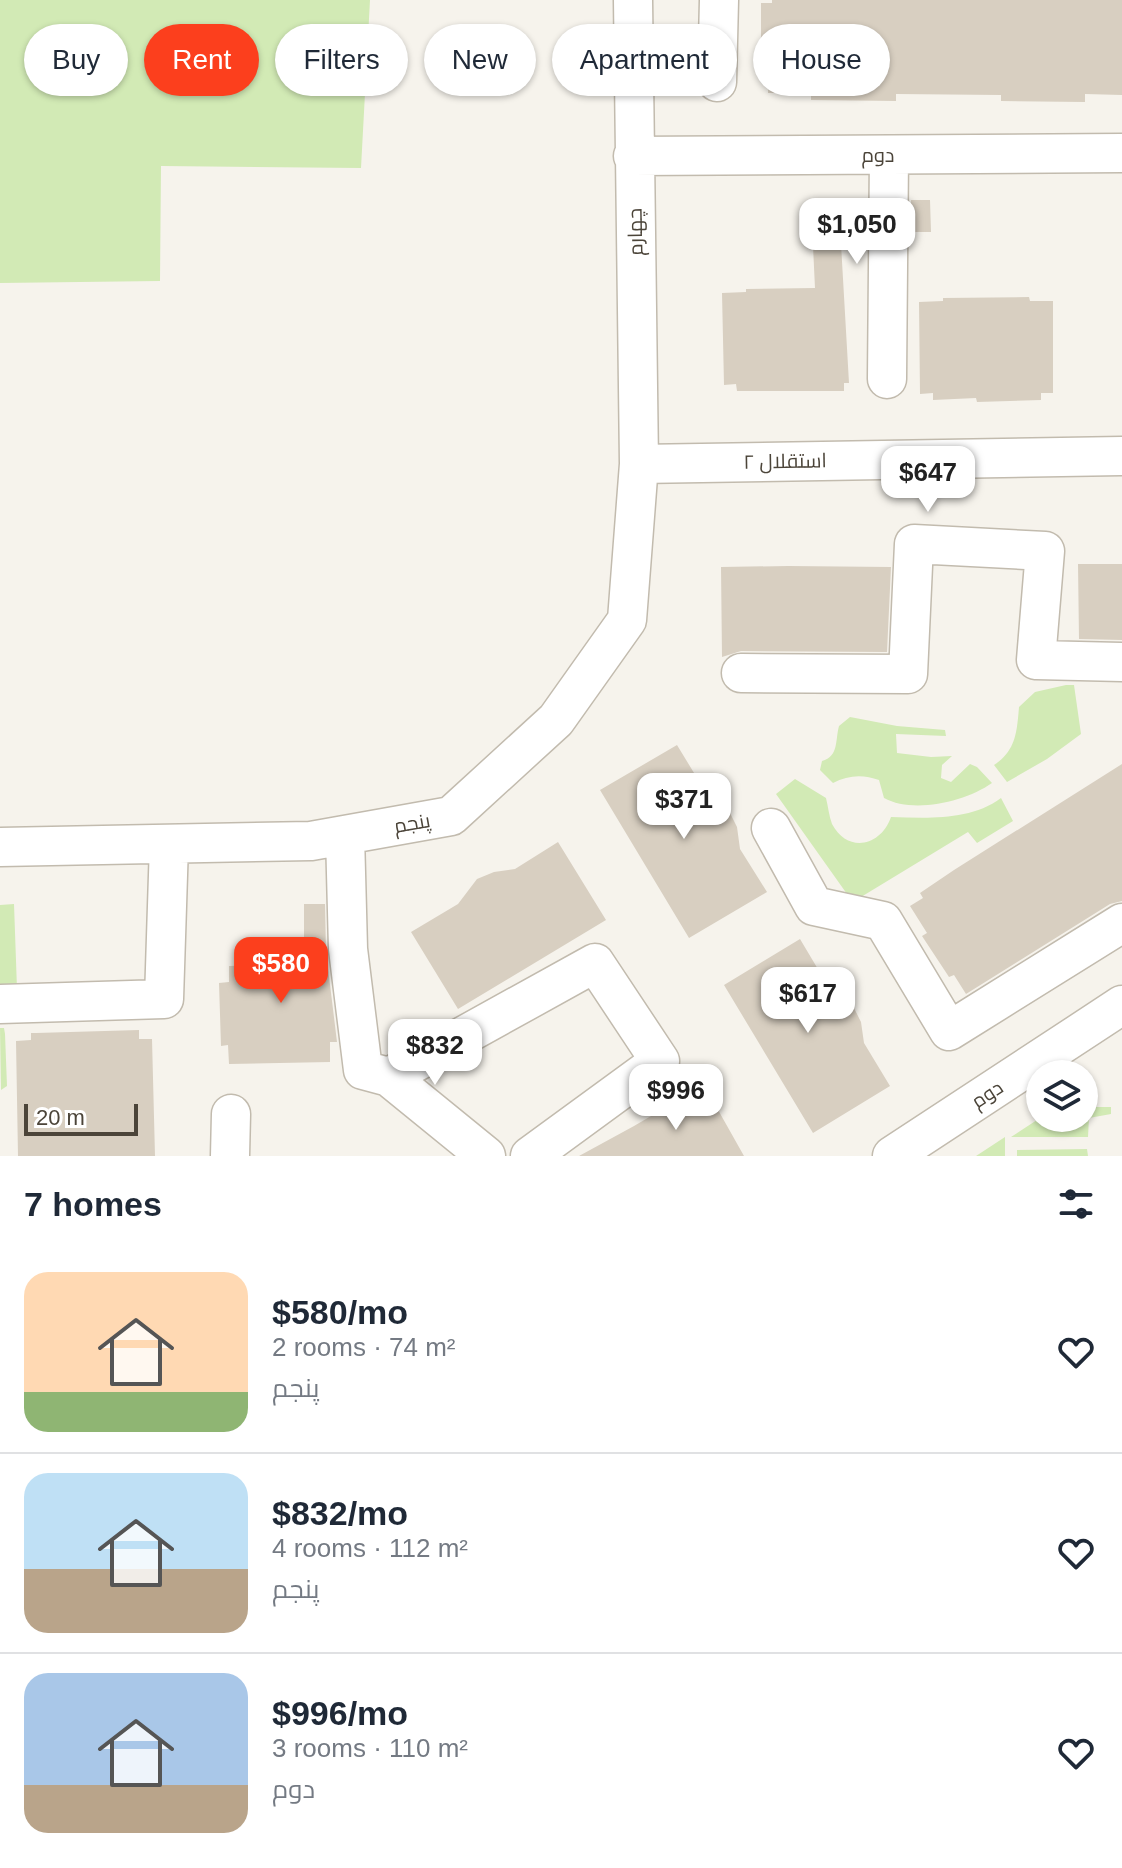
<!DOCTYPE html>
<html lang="en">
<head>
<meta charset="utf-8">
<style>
  :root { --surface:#fff; --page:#f6f6f7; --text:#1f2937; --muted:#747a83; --line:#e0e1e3; --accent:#fc3f1d }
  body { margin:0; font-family:Arial,Cairo,sans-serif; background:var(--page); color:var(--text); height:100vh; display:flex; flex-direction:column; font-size:30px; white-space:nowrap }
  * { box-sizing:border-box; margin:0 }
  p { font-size:26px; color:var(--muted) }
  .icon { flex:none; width:44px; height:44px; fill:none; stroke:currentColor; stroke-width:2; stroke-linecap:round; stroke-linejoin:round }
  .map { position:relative; height:1156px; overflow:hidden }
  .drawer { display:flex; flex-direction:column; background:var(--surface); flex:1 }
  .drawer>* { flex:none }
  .banner { position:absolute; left:24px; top:24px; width:1074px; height:72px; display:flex; gap:16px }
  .tools { position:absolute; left:1026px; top:1060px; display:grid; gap:16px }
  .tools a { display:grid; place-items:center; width:72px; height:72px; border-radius:50%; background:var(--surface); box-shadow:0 2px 6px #0004; font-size:40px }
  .scale { position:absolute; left:24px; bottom:20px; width:114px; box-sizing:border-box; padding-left:8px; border:4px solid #4b4439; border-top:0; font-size:22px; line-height:28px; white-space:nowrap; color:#4b4439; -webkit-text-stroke:6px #fff; paint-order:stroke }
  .price { position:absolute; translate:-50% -68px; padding:0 18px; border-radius:16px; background:#fff; color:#222; font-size:26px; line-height:52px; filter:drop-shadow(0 2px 4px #0008) }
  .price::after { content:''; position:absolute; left:50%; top:48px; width:24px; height:18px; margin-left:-12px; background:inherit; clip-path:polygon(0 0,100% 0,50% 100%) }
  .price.on { background:var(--accent); color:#fff }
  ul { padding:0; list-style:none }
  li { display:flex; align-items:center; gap:24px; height:200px; padding:0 24px }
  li+li { border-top:2px solid var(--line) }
  li span { display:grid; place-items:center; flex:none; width:224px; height:160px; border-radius:24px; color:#555 }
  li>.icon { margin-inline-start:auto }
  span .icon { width:96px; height:96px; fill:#fffc; stroke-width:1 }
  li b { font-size:34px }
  h2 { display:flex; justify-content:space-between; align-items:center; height:96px; padding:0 24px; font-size:34px }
  .tag { padding:0 28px; border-radius:36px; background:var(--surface); box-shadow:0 2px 6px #0004; font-size:28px; line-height:72px }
  .tag.on { background:var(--accent); color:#fff }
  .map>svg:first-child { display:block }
</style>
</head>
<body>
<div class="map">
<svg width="1122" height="1156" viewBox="0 0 1122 1156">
  <rect width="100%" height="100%" fill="#f6f3ec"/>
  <path fill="#d2eab5" d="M0 0H370L361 168 161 166 160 281 0 283Z
    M1066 685H1074L1081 734 1047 759 1007 782 994 765C1016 751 1017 731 1019 707L1035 692Z
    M850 717 897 726 945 730 946 736 896 734 897 753 931 757 952 756 942 765 941 778 951 782 970 764 977 767 992 783C965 802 913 814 884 798L879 780C863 774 848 775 833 783L820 770 822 761C839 756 835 741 839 726Z
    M795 779 826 798C828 806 829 816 832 824 848 854 881 846 891 817 928 818 970 821 1001 798L1013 821 977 843 968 832 861 897 847 894 776 794Z
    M14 904 17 989 0 996V905Z
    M0 1028H4L5 1034 7 1086 1 1090Z
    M1084 1107H1111V1114L1089 1118 1088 1137H1011L1040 1118H1084Z
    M1005 1137V1156H976Z
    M1087 1149 1088 1156H1017V1150Z"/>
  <path fill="#d8cfc1" d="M772 0H1122V95L1085 94V102L1001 101V95L896 94V101L811 100V93H768L769 53H761V3H772Z
    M911 200H930L931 232H910Z
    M841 244 849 383H844V391H737L736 384 724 385 722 293 746 292V289L815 288 813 246Z
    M1029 297 1030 301H1053V393H1041V400L977 402 976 398 933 400V393L920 394 919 302 943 301V298Z
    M1078 564H1122V640L1079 639Z
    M788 566 891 567 887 652 741 651 722 657 721 567Z
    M677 745 705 791 729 811 737 827 740 849 767 892 689 938 600 790Z
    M1122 764V901L1110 904 966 994 954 975 949 977 922 936 927 933 910 906 923 898 920 893 954 870Z
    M558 842 606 920 458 1009 411 932 458 904 477 879 494 872 515 869Z
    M304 904H325L326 952 337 1042H330V1062L229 1064 228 1045 221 1046 219 983 229 982V966L304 964Z
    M800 939 828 986 853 1006 861 1022 864 1043 890 1086 813 1133 724 985Z
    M139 1030V1039H152L155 1156H18L16 1041 31 1040V1033H36Z
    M704 1085 744 1156H579L634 1126Z"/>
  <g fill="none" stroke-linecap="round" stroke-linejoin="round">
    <defs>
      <path id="minor" d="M717 82 719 0
        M633 156 1122 153
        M887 379 889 155
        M639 464 1122 456
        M741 673 908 674 914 544 1045 551 1036 660 1122 662
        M771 828 814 906 883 921 949 1031 1122 923
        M345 835 348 949 363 1070 389 1077 595 963 660 1061 530 1156
        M0 847 311 841 451 816 556 720 627 620 639 464 633 0
        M0 1004 164 999 169 844
        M389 1077 486 1156
        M230 1156 231 1114
        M892 1156 1122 1005"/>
    </defs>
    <use href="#minor" stroke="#c2bbae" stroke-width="41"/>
    <use href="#minor" stroke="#fff" stroke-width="38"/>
  </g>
  <g text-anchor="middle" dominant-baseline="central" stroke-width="6" stroke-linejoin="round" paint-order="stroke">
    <g font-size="20" fill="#4b4439" stroke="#fff">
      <text x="878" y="155">دوم</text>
      <text transform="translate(635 232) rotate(-91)">چهارم</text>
      <text transform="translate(785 461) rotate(-1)">استقلال ۲</text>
      <text transform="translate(412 823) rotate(-10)">پنجم</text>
      <text transform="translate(987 1094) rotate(-33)">دوم</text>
    </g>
  </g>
</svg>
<div class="tools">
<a><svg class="icon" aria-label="layers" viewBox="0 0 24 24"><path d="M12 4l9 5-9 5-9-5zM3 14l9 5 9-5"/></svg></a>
</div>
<div class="scale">20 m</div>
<b class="price" style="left:857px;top:266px">$1,050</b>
<b class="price" style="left:928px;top:514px">$647</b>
<b class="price" style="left:684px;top:841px">$371</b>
<b class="price on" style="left:281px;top:1005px">$580</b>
<b class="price" style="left:808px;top:1035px">$617</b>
<b class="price" style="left:435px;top:1087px">$832</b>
<b class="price" style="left:676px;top:1132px">$996</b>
<div class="banner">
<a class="tag">Buy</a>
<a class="tag on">Rent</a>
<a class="tag">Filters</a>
<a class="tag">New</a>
<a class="tag">Apartment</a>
<a class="tag">House</a>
</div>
</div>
<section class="drawer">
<h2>7 homes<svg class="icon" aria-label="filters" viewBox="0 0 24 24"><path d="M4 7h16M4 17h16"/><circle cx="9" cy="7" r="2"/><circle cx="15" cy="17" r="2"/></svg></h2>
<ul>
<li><span style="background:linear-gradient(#ffd9b3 75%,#8fb573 0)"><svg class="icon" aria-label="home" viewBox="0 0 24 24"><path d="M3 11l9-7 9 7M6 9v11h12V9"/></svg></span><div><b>$580/mo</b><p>2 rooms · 74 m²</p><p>پنجم</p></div><svg class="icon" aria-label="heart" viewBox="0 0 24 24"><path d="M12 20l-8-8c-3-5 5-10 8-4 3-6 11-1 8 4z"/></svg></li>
<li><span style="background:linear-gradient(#bfe0f5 60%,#b9a48a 0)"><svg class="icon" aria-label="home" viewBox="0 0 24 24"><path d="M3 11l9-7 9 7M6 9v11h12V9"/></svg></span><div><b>$832/mo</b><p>4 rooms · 112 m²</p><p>پنجم</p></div><svg class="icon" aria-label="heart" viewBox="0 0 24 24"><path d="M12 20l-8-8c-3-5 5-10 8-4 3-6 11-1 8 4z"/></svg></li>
<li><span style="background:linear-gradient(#a9c7e8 70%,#b9a48a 0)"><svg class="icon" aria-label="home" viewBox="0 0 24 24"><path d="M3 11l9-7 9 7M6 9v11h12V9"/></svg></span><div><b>$996/mo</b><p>3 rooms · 110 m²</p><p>دوم</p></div><svg class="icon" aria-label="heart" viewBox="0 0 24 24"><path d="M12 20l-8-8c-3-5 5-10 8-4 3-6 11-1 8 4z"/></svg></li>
</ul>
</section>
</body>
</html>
